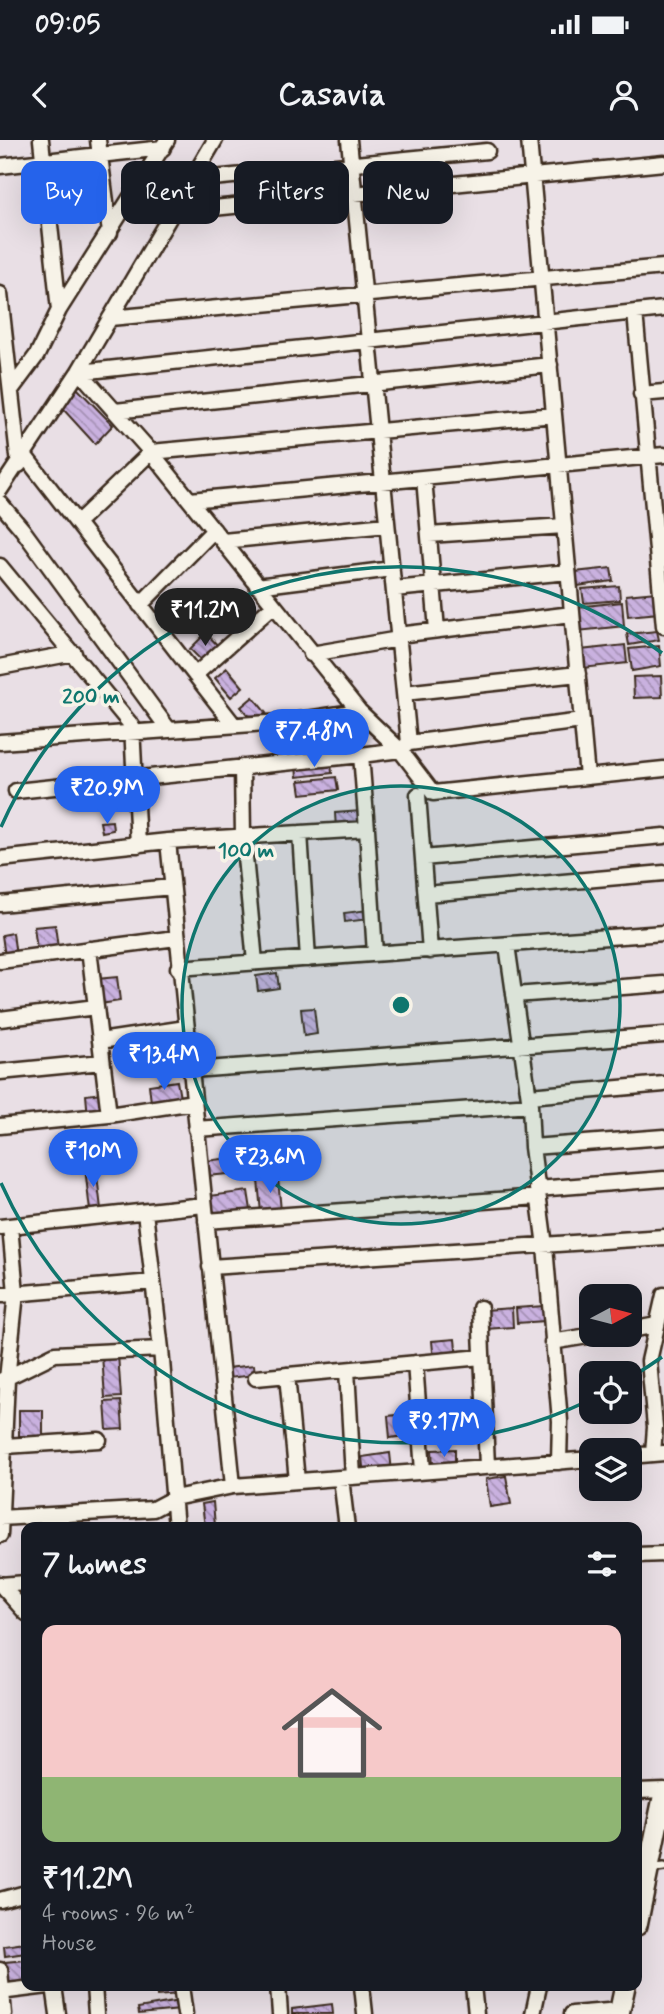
<!DOCTYPE html>
<html lang="en">
<head>
<meta charset="utf-8">
<style>
  :root { --surface:#171b24; --page:#20242c; --text:#f1f3f6; --muted:#9ea1a6; --line:#363941; --accent:#2563eb }
  body { margin:0; font-family:Mynerve,sans-serif; background:var(--page); color:var(--text); height:100vh; display:flex; flex-direction:column; font-size:26px; white-space:nowrap }
  * { box-sizing:border-box; margin:0 }
  p { font-size:23px; color:var(--muted) }
  .icon { flex:none; width:38px; height:38px; fill:none; stroke:currentColor; stroke-width:2; stroke-linecap:round; stroke-linejoin:round }
  .map { position:relative; flex:1; overflow:hidden }
  .details { position:absolute; left:21px; top:1382px; width:621px; height:469px; display:flex; flex-direction:column; background:var(--surface); border-radius:14px; box-shadow:0 7px 28px #0002 }
  .details>* { flex:none }
  .guide { position:absolute; left:21px; top:21px; width:623px; height:63px; display:flex; gap:14px }
  .needle { width:46px; rotate:83deg }
  .tools { position:absolute; left:579px; top:1144px; display:grid; gap:14px }
  .tools a { display:grid; place-items:center; width:63px; height:63px; border-radius:14px; background:var(--surface); box-shadow:0 7px 28px #0002; font-size:35px }
  .price { position:absolute; translate:-50% -60px; padding:0 16px; border-radius:24px; background:var(--accent); color:#fff; font-size:23px; line-height:46px; filter:drop-shadow(0 2px 4px #0008) }
  .price::after { content:''; position:absolute; left:50%; top:42px; width:21px; height:16px; margin-left:-10px; background:inherit; clip-path:polygon(0 0,100% 0,50% 100%) }
  .price.on { background:#222; color:#fff }
  ul { padding:0; list-style:none }
  li { display:grid; align-content:center; gap:14px; height:371px; padding:0 21px }
  li+li { border-top:2px solid var(--line) }
  li span { display:grid; place-items:center; height:217px; border-radius:14px; color:#555 }
  li>.icon { margin-inline-start:auto }
  span .icon { width:126px; height:126px; fill:#fffc; stroke-width:1 }
  li b { font-size:30px }
  h2 { display:flex; justify-content:space-between; align-items:center; height:84px; padding:0 21px; font-size:30px }
  .tag { padding:0 24px; border-radius:14px; background:var(--surface); box-shadow:0 7px 28px #0002; font-size:24px; line-height:63px }
  .tag.on { background:var(--accent); color:#fff }
  .status { display:flex; justify-content:space-between; align-items:center; height:49px; padding:0 35px; background:var(--surface); direction:ltr }
  .status svg { height:19px; fill:currentColor }
  header { display:flex; justify-content:space-between; align-items:center; height:91px; padding:0 21px; background:var(--surface); font-size:32px; font-weight:700 }
  .map>svg:first-child { display:block }
</style>
</head>
<body>
<div class="status"><b>09:05</b><svg viewBox="0 0 49 12"><path d="M0 12V9h3v3zM5 12V6h3v6zM10 12V3h3v9zM15 12V0h3v12zM26 1h20v11H26zM47 4h2v5h-2z"/></svg></div>
<header><svg class="icon" aria-label="back" viewBox="0 0 24 24"><path d="M15 5l-7 7 7 7"/></svg>Casavia<svg class="icon" aria-label="person" viewBox="0 0 24 24"><circle cx="12" cy="8" r="4"/><path d="M4 21q1-7 8-7t8 7"/></svg></header>
<div class="map">
<svg width="664" height="1874" viewBox="0 0 664 1874">
  <defs>
    <pattern id="building-back-hatch" width="6" height="6" patternUnits="userSpaceOnUse" patternTransform="scale(1.75)"><rect width="6" height="6" fill="#c9b1df"/><path d="M-1 5l2 2M0 0l6 6M5-1l2 2" fill="none" stroke="#a490b4"/></pattern>
  </defs>
  <rect width="100%" height="100%" fill="#e9dfe5"/>
  <filter id="ink" filterUnits="userSpaceOnUse"><feTurbulence type="fractalNoise" baseFrequency=".0143" numOctaves="2"/><feDisplacementMap in="SourceGraphic" scale="14" xChannelSelector="R" yChannelSelector="G"/><feConvolveMatrix kernelMatrix="1 2 1 2 8 2 1 2 1" color-interpolation-filters="sRGB"/></filter>
  <g filter="url(#ink)">
    <path fill="url(#building-back-hatch)" stroke="#3b2a1e" stroke-width="2" d="M74 245 113 285 95 304 62 268 72 255 70 251Z
      M611 428 613 441 577 446 575 432Z
      M619 446 620 460 584 463 582 449Z
      M656 452 659 473 628 476 626 455Z
      M622 462 624 486 578 491 576 467Z
      M657 491 659 500 629 505 627 494Z
      M206 493 220 508 204 523 190 509Z
      M625 505 627 523 583 528 581 510Z
      M659 506 661 526 632 531 629 509Z
      M227 528 243 547 231 557 215 538Z
      M661 536 662 557 634 558 633 537Z
      M253 557 266 573 254 583 241 567Z
      M331 622 332 633 297 637 296 625Z
      M336 637 338 650 301 654 299 641Z
      M361 671 362 687 336 689 335 673Z
      M112 681 113 690 102 692 100 682Z
      M368 770 369 779 345 782 344 773Z
      M55 785 58 808 37 810 34 787Z
      M13 793 16 816 5 817 2 795Z
      M277 833 279 848 258 851 256 836Z
      M117 837 120 861 100 864 97 839Z
      M314 868 317 894 304 896 301 869Z
      M177 941 180 958 151 962 149 945Z
      M101 953 104 975 88 977 86 955Z
      M238 1017 239 1033 207 1036 205 1021Z
      M96 1027 101 1069 90 1071 85 1028Z
      M278 1038 281 1071 261 1073 258 1040Z
      M248 1051 251 1070 211 1075 209 1056Z
      M544 1166 545 1181 517 1183 516 1168Z
      M512 1168 513 1187 486 1189 485 1170Z
      M455 1199 457 1219 434 1222 432 1201Z
      M118 1214 121 1257 105 1258 102 1215Z
      M254 1225 255 1235 228 1238 227 1228Z
      M121 1261 123 1289 107 1290 105 1262Z
      M19 1270H43V1296H19Z
      M416 1273 419 1294 390 1298 388 1276Z
      M455 1309V1328H433L432 1310Z
      M390 1313 392 1332 364 1336 362 1317Z
      M506 1336 511 1364 490 1367 486 1339Z
      M213 1362 215 1386 205 1387 202 1364Z
      M25 1803 26 1813 5 1816 4 1806Z
      M26 1820V1842L7 1844 5 1822Z
      M156 1846H177L178 1854 157 1856Z
      M179 1861 180 1870 139 1874 138 1868Z
      M332 1864 333 1874H292V1869Z"/>
    <g fill="none" stroke-linecap="round" stroke-linejoin="round">
      <defs>
        <path id="lane" d="M649 1729 664 1727"/>
        <path id="street" d="M98 0 110 93
          M529 0 587 637
          M0 26 163 8
          M192 40 487 11
          M173 72 664 23
          M0 154 19 325
          M59 170 167 0
          M635 172 664 486
          M110 178 664 127
          M79 231 151 312 359 571 400 610 433 653 664 629
          M80 232 664 169
          M11 250 37 215 59 170 41 0
          M641 254 664 252
          M115 271 550 225
          M25 316 234 585
          M424 338 437 490
          M0 350 79 231 215 0
          M190 360 664 315
          M0 363 22 389 169 590
          M77 383 151 312 554 275
          M429 395 564 386
          M223 401 387 385
          M0 426 132 586 138 705
          M257 446 392 429
          M394 449 568 432
          M140 465 214 390
          M398 495 572 474
          M311 514 399 499
          M0 527 74 513
          M195 535 273 466
          M404 553 578 534
          M0 602 294 581 359 571
          M409 603 582 581
          M242 627 243 696 255 822
          M16 651 361 615 400 610 409 603 349 0
          M418 655 430 811
          M367 689 375 814
          M300 693 308 819
          M168 701 367 689 361 615
          M423 718 664 696
          M0 719 168 701 233 1346 174 1358 153 1369 0 1378
          M426 754 664 733
          M0 764 171 747
          M507 805 530 965 532 1007 545 1106 560 1281 559 1322
          M89 809 109 975
          M0 821 176 798
          M178 828 664 793
          M514 855 664 844
          M0 879 96 867
          M100 901 186 888
          M192 930 664 895
          M0 932 102 922
          M529 956 664 944
          M0 986 109 975 194 962
          M196 989 530 965
          M532 1007 664 997
          M537 1049 664 1039
          M145 1072 161 1209
          M206 1081 538 1057
          M0 1087 204 1065
          M210 1127 664 1097
          M0 1155 153 1142
          M480 1168 487 1326
          M630 1190 657 1185
          M552 1202 594 1195
          M415 1223 423 1331
          M347 1230 353 1337
          M287 1235 297 1341
          M256 1238 482 1217
          M0 1241 55 1214 161 1209 176 1388
          M5 1306 99 1300
          M653 1314 655 1287 649 1221 664 1155
          M630 1316 664 1313
          M341 1338 347 1388
          M233 1346 592 1319
          M0 1395 7 1239 16 1153 10 1086
          M637 1415 664 1414
          M0 1444 26 1473
          M0 1445 26 1443
          M637 1651 664 1650
          M0 1760 26 1753
          M0 1830 4 1874
          M54 1846 58 1874
          M94 1846 96 1874
          M181 1846 185 1874
          M278 1846 280 1874
          M362 1846 365 1874
          M473 1846 476 1874
          M0 1852 48 1846
          M533 1874 539 1846
          M572 1874 620 1870"/>
        <path id="secondary" d="M637 1785 664 1653
          M619 1874 625 1846"/>
      </defs>
      <use href="#lane" stroke="#3b2a1e" stroke-width="12"/>
      <use href="#street" stroke="#3b2a1e" stroke-width="19"/>
      <use href="#secondary" stroke="#3b2a1e" stroke-width="24"/>
      <use href="#lane" stroke="#f7f3e8" stroke-width="7"/>
      <use href="#street" stroke="#f7f3e8" stroke-width="14"/>
      <use href="#secondary" stroke="#f7f3e8" stroke-width="19"/>
    </g>
  </g>
  <circle cx="401" cy="865" r="219" fill="#0f766e" fill-opacity=".12"/>
  <g fill="none" stroke="#0f766e" stroke-width="3.5">
    <circle cx="401" cy="865" r="219"/>
    <path d="M662 1217A438 438 0 0 1 633 1236M590 1260A438 438 0 0 1 1 1043M1 687A438 438 0 0 1 662 513"/>
  </g>
  <circle cx="401" cy="865" r="10" fill="#0f766e" stroke="#f7f3e8" stroke-width="3.5"/>
  <g font-size="21" text-anchor="middle" font-weight="bold" fill="#0f766e" stroke="#f7f3e8" stroke-width="7" stroke-linejoin="round" paint-order="stroke">
    <text x="91" y="563">200 m</text>
    <text x="246" y="717">100 m</text>
  </g>
</svg>
<div class="tools">
<a><svg class="needle" viewBox="-14 -14 28 28"><path d="M0-13l5 13h-10z" fill="#e53935"/><path d="M0 13l5-13h-10z" fill="#9ea1a6"/></svg></a>
<a><svg class="icon" aria-label="locate" viewBox="0 0 24 24"><circle cx="12" cy="12" r="6"/><path d="M12 2v4M12 18v4M2 12h4M18 12h4"/></svg></a>
<a><svg class="icon" aria-label="layers" viewBox="0 0 24 24"><path d="M12 4l9 5-9 5-9-5zM3 14l9 5 9-5"/></svg></a>
</div>
<b class="price on" style="left:205px;top:508px">₹11.2M</b>
<b class="price" style="left:314px;top:629px">₹7.48M</b>
<b class="price" style="left:107px;top:686px">₹20.9M</b>
<b class="price" style="left:164px;top:952px">₹13.4M</b>
<b class="price" style="left:93px;top:1049px">₹10M</b>
<b class="price" style="left:270px;top:1055px">₹23.6M</b>
<b class="price" style="left:444px;top:1319px">₹9.17M</b>
<div class="guide">
<a class="tag on">Buy</a>
<a class="tag">Rent</a>
<a class="tag">Filters</a>
<a class="tag">New</a>
</div>
<section class="details">
<h2>7 homes<svg class="icon" aria-label="filters" viewBox="0 0 24 24"><path d="M4 7h16M4 17h16"/><circle cx="9" cy="7" r="2"/><circle cx="15" cy="17" r="2"/></svg></h2>
<ul>
<li><span style="background:linear-gradient(#f6c9c9 70%,#8fb573 0)"><svg class="icon" aria-label="home" viewBox="0 0 24 24"><path d="M3 11l9-7 9 7M6 9v11h12V9"/></svg></span><div><b>₹11.2M</b><p>4 rooms · 96 m²</p><p>House</p></div></li>
</ul>
</section>
</div>
</body>
</html>
